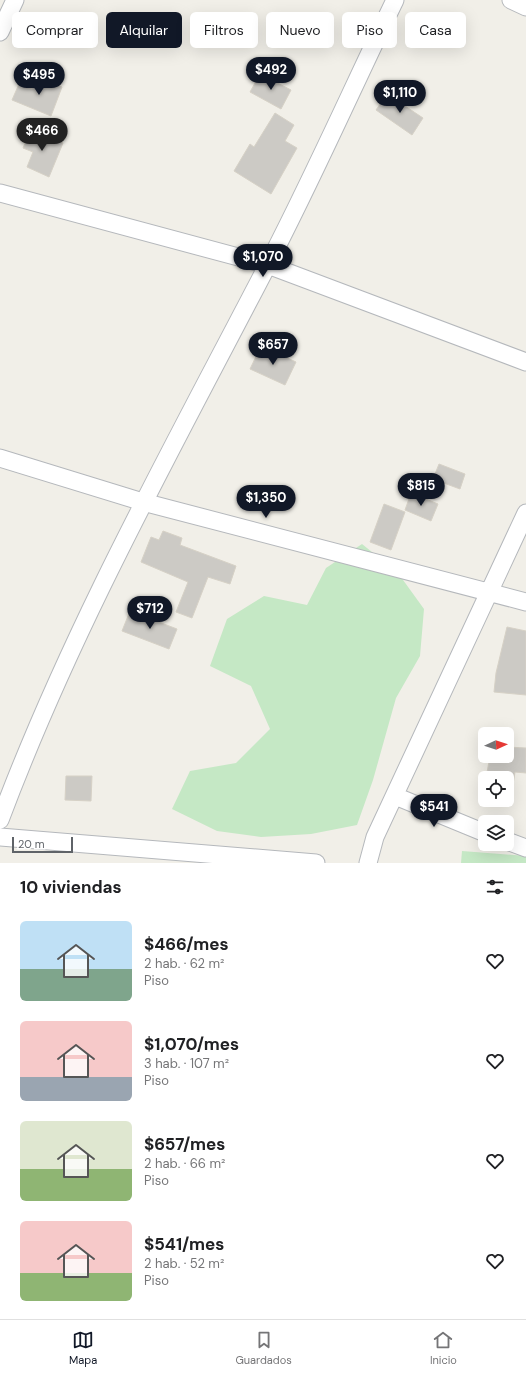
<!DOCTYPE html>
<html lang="es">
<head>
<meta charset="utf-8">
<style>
  :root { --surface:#fff; --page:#f6f6f6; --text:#202124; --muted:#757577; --line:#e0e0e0; --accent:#111827 }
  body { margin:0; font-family:"DM Sans",sans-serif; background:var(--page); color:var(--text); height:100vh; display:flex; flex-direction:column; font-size:15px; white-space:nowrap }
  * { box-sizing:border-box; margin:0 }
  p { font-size:13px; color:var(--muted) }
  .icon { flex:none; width:22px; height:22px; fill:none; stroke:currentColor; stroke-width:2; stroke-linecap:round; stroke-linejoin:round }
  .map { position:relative; height:863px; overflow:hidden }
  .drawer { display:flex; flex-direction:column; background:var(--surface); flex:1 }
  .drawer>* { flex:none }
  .hud { position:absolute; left:12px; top:12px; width:502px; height:36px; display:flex; gap:8px }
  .needle { width:26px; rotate:87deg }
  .controls { position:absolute; left:478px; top:727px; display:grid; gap:8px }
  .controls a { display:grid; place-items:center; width:36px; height:36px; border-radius:6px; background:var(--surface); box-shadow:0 4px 16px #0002; font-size:20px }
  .scale { position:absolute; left:12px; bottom:10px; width:61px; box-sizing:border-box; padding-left:4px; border:2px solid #5f6368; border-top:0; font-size:11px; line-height:14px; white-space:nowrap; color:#5f6368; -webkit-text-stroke:3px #fff; paint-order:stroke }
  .price { position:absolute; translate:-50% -34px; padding:0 9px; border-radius:14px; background:var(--accent); color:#fff; font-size:13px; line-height:26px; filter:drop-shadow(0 1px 2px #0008) }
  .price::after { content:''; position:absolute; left:50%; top:24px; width:12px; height:9px; margin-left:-6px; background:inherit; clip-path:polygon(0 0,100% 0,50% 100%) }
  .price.current { background:#222; color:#fff }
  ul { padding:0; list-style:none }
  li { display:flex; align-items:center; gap:12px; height:100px; padding:0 20px }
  li span { display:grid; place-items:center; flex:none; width:112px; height:80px; border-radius:6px; color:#555 }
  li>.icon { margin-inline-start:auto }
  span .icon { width:48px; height:48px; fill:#fffc; stroke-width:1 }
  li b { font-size:17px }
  h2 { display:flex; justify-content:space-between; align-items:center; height:48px; padding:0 20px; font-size:17px }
  .pill { padding:0 14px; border-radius:6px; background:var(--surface); box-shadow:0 4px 16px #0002; font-size:14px; line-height:36px }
  .pill.current { background:var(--accent); color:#fff }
  .dock { display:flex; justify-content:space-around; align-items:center; height:56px; border-top:1px solid var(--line); background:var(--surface); font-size:11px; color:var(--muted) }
  .dock a { display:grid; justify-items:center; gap:2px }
  .dock .current { color:var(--accent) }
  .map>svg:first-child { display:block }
</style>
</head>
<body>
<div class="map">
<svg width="526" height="863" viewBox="0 0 526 863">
  <rect width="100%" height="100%" fill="#f1efe8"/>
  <path fill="#c5e8c5" d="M362 544 398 573 424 609 420 656 396 698 373 780 357 825 311 834 261 837 217 831 172 809 190 771 236 763 270 729 251 686 210 666 227 619 264 596 307 605 326 568Z
    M462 851 526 856V863H461Z"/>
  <path fill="#cccac5" stroke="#d6d1c6" d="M260 74 291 90 281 109 250 92Z
    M37 77 62 87 51 116 12 100 19 84 32 89Z
    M387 94 423 118 412 135 376 110Z
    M275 113 294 125 285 141 297 148 271 194 234 171 250 144 254 147Z
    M31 129 63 143 49 177 27 167 33 152 23 148Z
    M261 346 296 362 285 385 250 369Z
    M439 464 465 474 460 489 433 479Z
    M411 493 438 504 431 521 405 510Z
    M384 504 405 512 391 550 370 542Z
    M163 531 182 538 180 545 236 566 230 584 208 577 192 618 176 612 188 582 141 562 151 537 159 540Z
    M130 611 177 629 169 649 122 631Z
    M507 627 526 631V695L494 692 496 673Z
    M507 747 526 748V773L515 772 510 803 490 800H507V778H486L490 756H507Z
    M66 776H92L91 801 65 800Z"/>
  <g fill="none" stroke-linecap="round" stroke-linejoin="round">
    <defs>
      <path id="minor" d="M511 0 526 7
        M0 32 15 0
        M0 193 268 265 526 362
        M0 458 143 502 526 602
        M395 796 485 833
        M0 820C72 628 172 449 266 268 312 180 352 89 395 0
        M0 837 316 863
        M507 841 526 848
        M368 863 375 837 526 513"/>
    </defs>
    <use href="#minor" stroke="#b5b8bc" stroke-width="19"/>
    <use href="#minor" stroke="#fff" stroke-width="17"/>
  </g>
</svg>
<div class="controls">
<a><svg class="needle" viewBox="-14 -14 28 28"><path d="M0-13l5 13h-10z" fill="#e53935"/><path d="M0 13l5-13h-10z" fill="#757577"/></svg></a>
<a><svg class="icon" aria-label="locate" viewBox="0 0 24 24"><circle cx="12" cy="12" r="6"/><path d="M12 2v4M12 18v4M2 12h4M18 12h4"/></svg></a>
<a><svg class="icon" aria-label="layers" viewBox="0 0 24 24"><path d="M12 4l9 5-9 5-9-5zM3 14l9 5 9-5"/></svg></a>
</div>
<div class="scale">20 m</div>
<b class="price" style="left:271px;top:91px">$492</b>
<b class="price" style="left:39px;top:96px">$495</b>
<b class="price" style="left:400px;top:114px">$1,110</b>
<b class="price current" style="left:42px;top:152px">$466</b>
<b class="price" style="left:263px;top:278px">$1,070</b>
<b class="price" style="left:273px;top:366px">$657</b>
<b class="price" style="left:421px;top:507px">$815</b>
<b class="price" style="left:266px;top:519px">$1,350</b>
<b class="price" style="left:150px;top:630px">$712</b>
<b class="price" style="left:434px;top:828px">$541</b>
<div class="hud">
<a class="pill">Comprar</a>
<a class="pill current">Alquilar</a>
<a class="pill">Filtros</a>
<a class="pill">Nuevo</a>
<a class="pill">Piso</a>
<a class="pill">Casa</a>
</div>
</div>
<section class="drawer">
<h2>10 viviendas<svg class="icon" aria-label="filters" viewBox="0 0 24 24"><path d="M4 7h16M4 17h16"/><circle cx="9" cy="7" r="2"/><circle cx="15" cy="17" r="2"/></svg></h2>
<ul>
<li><span style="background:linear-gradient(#bfe0f5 60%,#7fa58c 0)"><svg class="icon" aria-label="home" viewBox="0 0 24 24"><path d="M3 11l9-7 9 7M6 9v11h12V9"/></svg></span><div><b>$466/mes</b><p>2 hab. · 62 m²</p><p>Piso</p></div><svg class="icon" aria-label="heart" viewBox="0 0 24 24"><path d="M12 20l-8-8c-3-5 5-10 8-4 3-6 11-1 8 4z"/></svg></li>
<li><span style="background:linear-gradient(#f6c9c9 70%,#9aa5b1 0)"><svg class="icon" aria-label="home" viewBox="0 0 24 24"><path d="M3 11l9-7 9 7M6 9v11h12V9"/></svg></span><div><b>$1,070/mes</b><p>3 hab. · 107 m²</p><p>Piso</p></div><svg class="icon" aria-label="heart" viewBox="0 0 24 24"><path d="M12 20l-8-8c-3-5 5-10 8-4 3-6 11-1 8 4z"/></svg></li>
<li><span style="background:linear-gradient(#dfe7d0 60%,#8fb573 0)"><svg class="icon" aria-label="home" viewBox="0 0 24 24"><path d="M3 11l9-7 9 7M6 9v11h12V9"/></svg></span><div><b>$657/mes</b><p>2 hab. · 66 m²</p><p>Piso</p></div><svg class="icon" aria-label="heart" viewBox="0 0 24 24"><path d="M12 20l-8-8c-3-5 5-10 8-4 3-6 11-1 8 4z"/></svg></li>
<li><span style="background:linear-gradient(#f6c9c9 65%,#8fb573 0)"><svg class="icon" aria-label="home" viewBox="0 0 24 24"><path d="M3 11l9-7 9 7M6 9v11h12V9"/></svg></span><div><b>$541/mes</b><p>2 hab. · 52 m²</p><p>Piso</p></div><svg class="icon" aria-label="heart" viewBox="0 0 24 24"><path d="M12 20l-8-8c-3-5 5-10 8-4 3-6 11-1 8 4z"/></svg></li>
</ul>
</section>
<nav class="dock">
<a class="current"><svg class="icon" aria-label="map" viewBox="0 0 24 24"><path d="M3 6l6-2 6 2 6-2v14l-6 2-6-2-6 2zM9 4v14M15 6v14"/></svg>Mapa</a>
<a><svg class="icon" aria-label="saved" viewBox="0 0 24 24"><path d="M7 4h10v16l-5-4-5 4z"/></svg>Guardados</a>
<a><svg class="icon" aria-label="home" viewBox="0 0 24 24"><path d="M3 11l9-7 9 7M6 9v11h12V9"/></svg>Inicio</a>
</nav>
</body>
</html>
